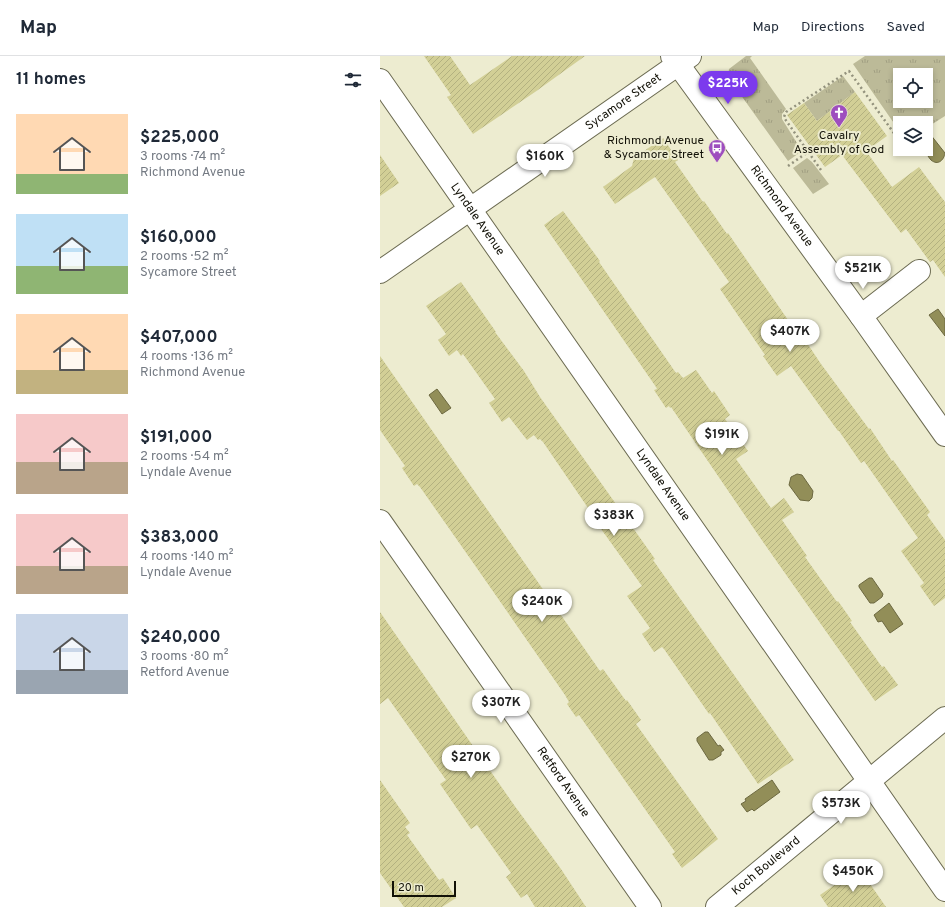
<!DOCTYPE html>
<html lang="en">
<head>
<meta charset="utf-8">
<style>
  :root { --surface:#fff; --page:#f6f6f7; --text:#1f2937; --muted:#747a83; --line:#e0e1e3; --accent:#7c3aed }
  body { margin:0; font-family:Overpass,sans-serif; background:var(--page); color:var(--text); height:100vh; display:flex; flex-direction:column; font-size:15px; white-space:nowrap }
  * { box-sizing:border-box; margin:0 }
  p { font-size:13px; color:var(--muted) }
  .icon { flex:none; width:22px; height:22px; fill:none; stroke:currentColor; stroke-width:2; stroke-linecap:round; stroke-linejoin:round }
  .map { position:relative; flex:1; overflow:hidden }
  .drawer { display:flex; flex-direction:column; background:var(--surface); width:380px }
  .drawer>* { flex:none }
  .tools { position:absolute; left:513px; top:12px; display:grid; gap:8px }
  .tools a { display:grid; place-items:center; width:40px; height:40px; border-radius:0px; background:var(--surface); box-shadow:0 2px 6px #0003; font-size:20px }
  .scale { position:absolute; left:12px; bottom:10px; width:64px; box-sizing:border-box; padding-left:4px; border:2px solid #121107; border-top:0; font-size:11px; line-height:14px; white-space:nowrap; color:#121107; -webkit-text-stroke:3px #edecd0; paint-order:stroke }
  .price { position:absolute; translate:-50% -34px; padding:0 9px; border-radius:14px; background:#fff; color:#222; font-size:13px; line-height:26px; filter:drop-shadow(0 1px 2px #0008) }
  .price::after { content:''; position:absolute; left:50%; top:24px; width:12px; height:9px; margin-left:-6px; background:inherit; clip-path:polygon(0 0,100% 0,50% 100%) }
  .price.current { background:var(--accent); color:#fff }
  ul { padding:0; list-style:none }
  li { display:flex; align-items:center; gap:12px; height:100px; padding:0 16px }
  li span { display:grid; place-items:center; flex:none; width:112px; height:80px; border-radius:0px; color:#555 }
  li>.icon { margin-inline-start:auto }
  span .icon { width:48px; height:48px; fill:#fffc; stroke-width:1 }
  li b { font-size:17px }
  h2 { display:flex; justify-content:space-between; align-items:center; height:48px; padding:0 16px; font-size:17px }
  header { display:flex; align-items:center; gap:24px; box-sizing:border-box; height:56px; padding:0 20px; background:var(--surface); border-bottom:1px solid var(--line) }
  header strong { font-size:19px }
  nav { display:flex; gap:22px; margin-inline-start:auto; font-size:14px }
  main { display:flex; flex:1; min-height:0 }
  .map>svg:first-child { display:block }
</style>
</head>
<body>
<header>
<strong>Map</strong>
<nav><a>Map</a><a>Directions</a><a>Saved</a></nav>
</header>
<main>
<section class="drawer">
<h2>11 homes<svg class="icon" aria-label="filters" viewBox="0 0 24 24"><path d="M4 7h16M4 17h16"/><circle cx="9" cy="7" r="2"/><circle cx="15" cy="17" r="2"/></svg></h2>
<ul>
<li><span style="background:linear-gradient(#ffd9b3 75%,#8fb573 0)"><svg class="icon" aria-label="home" viewBox="0 0 24 24"><path d="M3 11l9-7 9 7M6 9v11h12V9"/></svg></span><div><b>$225,000</b><p>3 rooms · 74 m²</p><p>Richmond Avenue</p></div></li>
<li><span style="background:linear-gradient(#bfe0f5 65%,#8fb573 0)"><svg class="icon" aria-label="home" viewBox="0 0 24 24"><path d="M3 11l9-7 9 7M6 9v11h12V9"/></svg></span><div><b>$160,000</b><p>2 rooms · 52 m²</p><p>Sycamore Street</p></div></li>
<li><span style="background:linear-gradient(#ffd9b3 70%,#c2b280 0)"><svg class="icon" aria-label="home" viewBox="0 0 24 24"><path d="M3 11l9-7 9 7M6 9v11h12V9"/></svg></span><div><b>$407,000</b><p>4 rooms · 136 m²</p><p>Richmond Avenue</p></div></li>
<li><span style="background:linear-gradient(#f6c9c9 60%,#b9a48a 0)"><svg class="icon" aria-label="home" viewBox="0 0 24 24"><path d="M3 11l9-7 9 7M6 9v11h12V9"/></svg></span><div><b>$191,000</b><p>2 rooms · 54 m²</p><p>Lyndale Avenue</p></div></li>
<li><span style="background:linear-gradient(#f6c9c9 65%,#b9a48a 0)"><svg class="icon" aria-label="home" viewBox="0 0 24 24"><path d="M3 11l9-7 9 7M6 9v11h12V9"/></svg></span><div><b>$383,000</b><p>4 rooms · 140 m²</p><p>Lyndale Avenue</p></div></li>
<li><span style="background:linear-gradient(#c9d6e8 70%,#9aa5b1 0)"><svg class="icon" aria-label="home" viewBox="0 0 24 24"><path d="M3 11l9-7 9 7M6 9v11h12V9"/></svg></span><div><b>$240,000</b><p>3 rooms · 80 m²</p><p>Retford Avenue</p></div></li>
</ul>
</section>
<div class="map">
<svg width="565" height="851" viewBox="0 0 565 851">
  <defs>
    <pattern id="grass-tufts" width="24" height="20" patternUnits="userSpaceOnUse"><rect width="24" height="20" fill="#bcba98"/><path d="M3 7l-1-3M5 7V3M7 7l1-3M15 17l-1-3M17 17v-4M19 17l1-3" fill="none" stroke="#a19f82"/></pattern>
    <pattern id="building-hatch" width="6" height="6" patternUnits="userSpaceOnUse"><rect width="6" height="6" fill="#d2cf96"/><path d="M-1 1l2-2M0 6l6-6M5 7l2-2" fill="none" stroke="#b3b180"/></pattern>
  </defs>
  <rect width="100%" height="100%" fill="#edecd0"/>
  <path fill="url(#grass-tufts)" fill-rule="evenodd" d="M366 0H372L370 2 406 53 402 58V63L422 95 408 105 348 21 349 13Z
    M485 0H565V60L546 72V67H520V76L473 8ZM520 19H546V45H520Z
    M463 20 475 36 437 65 424 47Z
    M427 102 432 106 449 128 433 138 413 112Z"/>
  <path fill="#928e58" stroke="#6c6840" d="M550 78 565 97C564 104 558 110 551 104 548 101 546 96 544 93H546V79Z
    M558 253 565 263V280L549 259Z
    M57 333 71 352 62 358 49 339Z
    M417 418 422 419 433 435 432 442 429 445 420 444 409 429 411 421Z
    M489 522H492L503 538 502 541 494 547H490L479 531V529Z
    M509 547 523 568 510 577 502 565 498 566 494 559Z
    M325 676H328L338 690 340 689 344 694 341 696V699L333 704H329L317 685V682Z
    M392 724 400 736 374 755 372 753 367 756 361 748 366 745 365 743Z"/>
  <path fill="url(#building-hatch)" d="M44 0H70L90 29 132 0H205L155 36 93 78 67 41 71 39Z
    M475 36 507 80 486 95 512 131 539 111 565 146V221L553 204 550 206 526 173 521 177 462 99 445 111 407 59 424 47 437 65Z
    M283 82 298 104 295 106 323 146 324 145 347 178 348 177 417 277 419 275 441 308 489 373 490 372 512 405 513 404 550 456 547 459 565 484V542L554 550 540 530 544 527 521 495 538 482 484 405 481 407 459 375H458L411 310 397 320 383 300 385 299 340 233 349 226 275 121 235 148 223 131 252 110 254 102Z
    M0 99 19 127 0 140Z
    M183 155 220 205 219 206 296 317 298 316 303 322 316 314 332 337 334 335 350 359 345 363 368 395 356 403 391 452 404 442 414 456 402 464 427 500 425 501 457 546 458 545 472 565 470 566 502 611 504 610 518 629 495 645 381 483 291 351 290 352 289 350 286 352 274 334 277 333 276 331 164 169Z
    M81 226 116 276H115L144 315 160 341 275 503 273 504 414 704 378 728 330 657 329 658 284 593 282 591 274 596 262 578 270 572 247 540 262 530 216 466 217 465 163 386 160 383 158 384 154 379 147 384 129 361 122 366 109 347 115 343 83 298 81 300 77 294 69 300 58 284 66 278 46 250Z
    M0 300 220 615 223 613 246 645 247 644 261 664 256 668 338 783 302 812 292 798 295 796 199 659 196 661 187 648 189 646 185 639 94 508 40 431 37 428 34 430 22 412 25 410 0 374Z
    M0 556 134 749 181 813 206 851H155L147 838 141 842 126 821 131 817 97 769 91 773 60 728 66 724 8 642 0 648Z
    M0 724 30 767 25 771 30 777 27 779 59 824 63 822 76 842 62 851H24L0 817Z
    M479 812 506 851H448L440 839Z"/>
  <g fill="none" stroke-linecap="round" stroke-linejoin="round">
    <defs>
      <g id="minor">
        <path id="s1" d="M0 24 565 834"/>
        <path id="s2" d="M0 216 310 0"/>
        <path d="M481 260 539 215"/>
        <path id="s3" d="M0 465 270 851"/>
        <path id="s4" d="M337 851 565 662"/>
      </g>
      <g id="major">
        <path id="s5" d="M292 0 481 260 565 379"/>
      </g>
    </defs>
    <use href="#minor" stroke="#6c6b52" stroke-width="24"/>
    <use href="#major" stroke="#6c6b52" stroke-width="24"/>
    <path stroke="#93927d" stroke-width="2.5" stroke-dasharray="2 3" stroke-linecap="butt" d="M408 110 428 96
      M441 114 405 63 404 61 406 56 469 15 516 80"/>
    <use href="#minor" stroke="#fff" stroke-width="22"/>
    <use href="#major" stroke="#fff" stroke-width="22"/>
  </g>
  <defs>
    <symbol id="church-pin" viewBox="-11 -11 22 30"><path d="M0 17L-7.5 6A9.5 9.5 0 1 1 7.5 6Z" fill="#9e4ebe" stroke="#edecd0"/><path d="M-1.2-6h2.4v3.5h3.3v2.4h-3.3V6h-2.4V-.1h-3.3v-2.4h3.3Z" fill="#fff"/></symbol>
    <symbol id="bus-pin" viewBox="-11 -11 22 30"><path d="M0 17L-7.5 6A9.5 9.5 0 1 1 7.5 6Z" fill="#9e4ebe" stroke="#edecd0"/><path d="M-5-6H5V4H4V6H2V4H-2V6H-4V4H-5ZM-3.5-4V0h7V-4ZM-3.5 1.2v1.5H-2V1.2ZM2 1.2v1.5H3.5V1.2Z" fill="#fff"/></symbol>
  </defs>
  <g fill-rule="evenodd">
    <use href="#church-pin" x="449" y="47" width="20" height="27"/>
    <use href="#bus-pin" x="327" y="82" width="20" height="27"/>
  </g>
  <g text-anchor="middle" dominant-baseline="central" stroke-width="4" stroke-linejoin="round" paint-order="stroke">
    <g font-size="12" fill="#121107" stroke="#edecd0">
      <text stroke="none"><textPath href="#s2" startOffset="297">Sycamore Street</textPath></text>
      <text stroke="none"><textPath href="#s5" startOffset="186">Richmond Avenue</textPath></text>
      <text stroke="none"><textPath href="#s1" startOffset="170">Lyndale Avenue</textPath></text>
      <text stroke="none"><textPath href="#s1" startOffset="494">Lyndale Avenue</textPath></text>
      <text stroke="none"><textPath href="#s3" startOffset="319">Retford Avenue</textPath></text>
      <text stroke="none"><textPath href="#s4" startOffset="64">Koch Boulevard</textPath></text>
    </g>
    <g font-size="12" fill="#121107" stroke="#edecd0">
      <text x="459" y="80">Cavalry<tspan x="459" dy="14">Assembly of God</tspan></text>
      <text x="324" y="85" text-anchor="end">Richmond Avenue<tspan x="324" dy="14">&amp; Sycamore Street</tspan></text>
    </g>
  </g>
</svg>
<div class="tools">
<a><svg class="icon" aria-label="locate" viewBox="0 0 24 24"><circle cx="12" cy="12" r="6"/><path d="M12 2v4M12 18v4M2 12h4M18 12h4"/></svg></a>
<a><svg class="icon" aria-label="layers" viewBox="0 0 24 24"><path d="M12 4l9 5-9 5-9-5zM3 14l9 5 9-5"/></svg></a>
</div>
<div class="scale">20 m</div>
<b class="price current" style="left:348px;top:49px">$225K</b>
<b class="price" style="left:165px;top:122px">$160K</b>
<b class="price" style="left:483px;top:234px">$521K</b>
<b class="price" style="left:410px;top:297px">$407K</b>
<b class="price" style="left:342px;top:400px">$191K</b>
<b class="price" style="left:234px;top:481px">$383K</b>
<b class="price" style="left:162px;top:567px">$240K</b>
<b class="price" style="left:121px;top:668px">$307K</b>
<b class="price" style="left:91px;top:723px">$270K</b>
<b class="price" style="left:461px;top:769px">$573K</b>
<b class="price" style="left:473px;top:837px">$450K</b>
</div>
</main>
</body>
</html>
